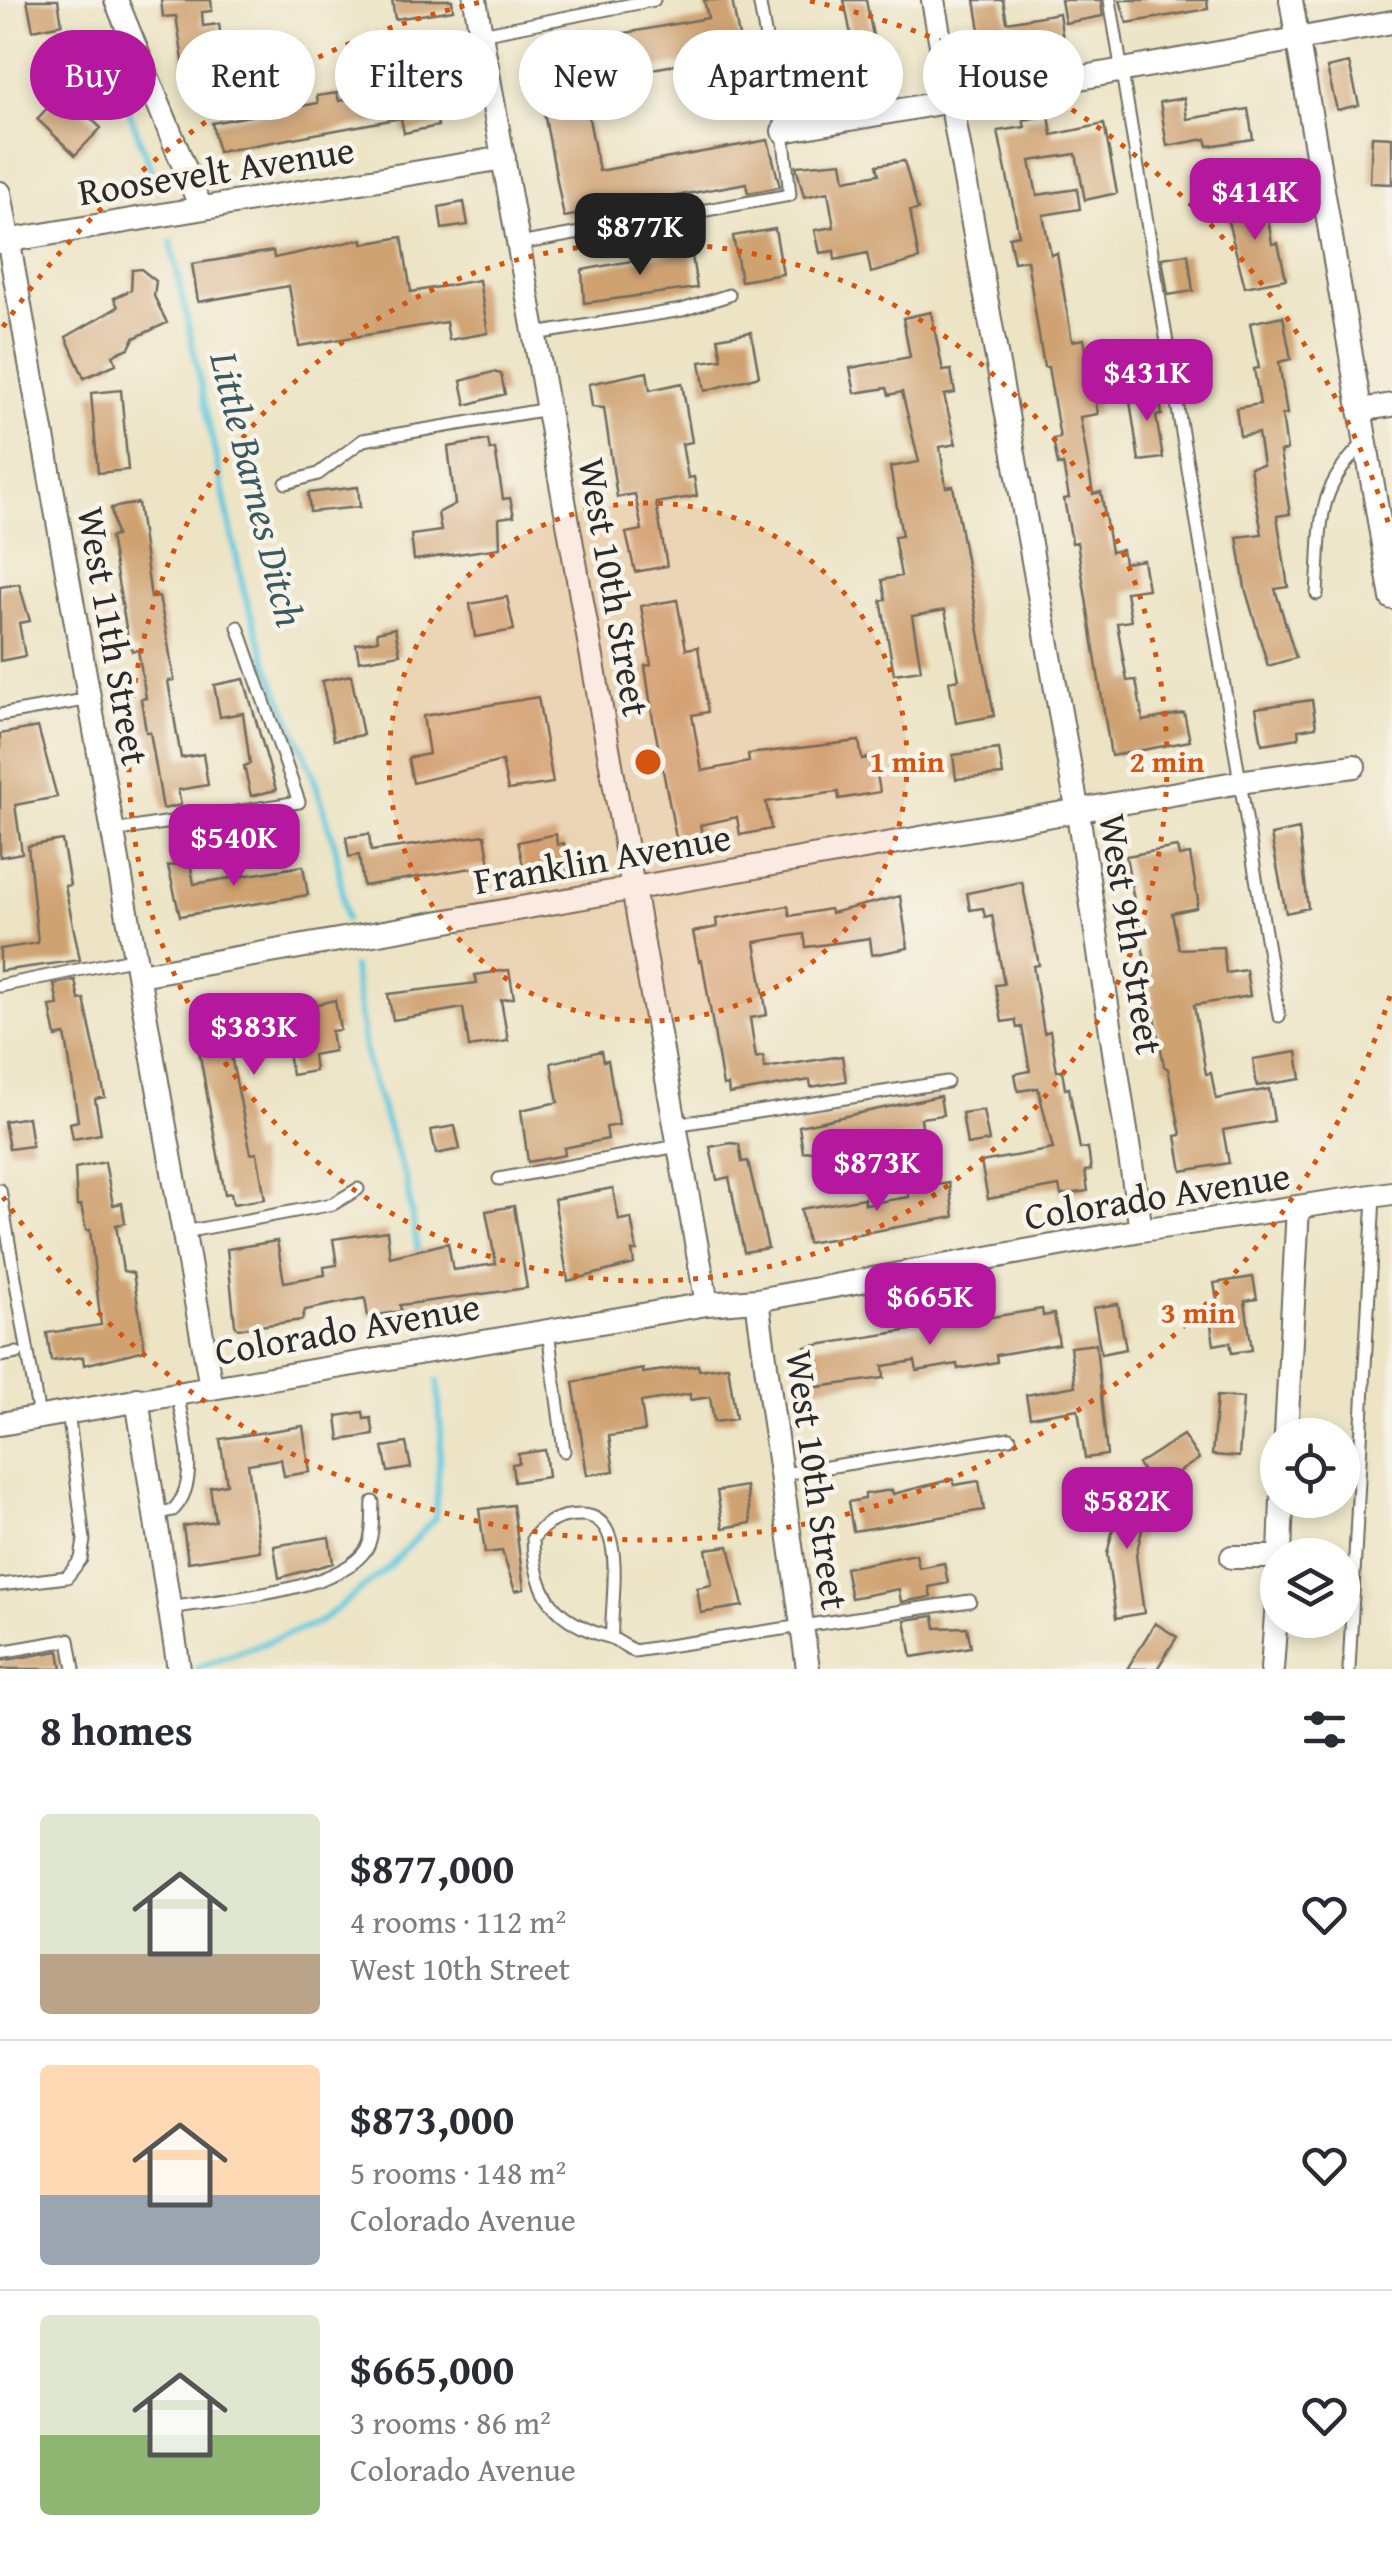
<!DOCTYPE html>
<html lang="en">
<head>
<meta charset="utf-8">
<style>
  :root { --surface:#fff; --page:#f2f2f3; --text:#2b2b33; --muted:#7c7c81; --line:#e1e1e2; --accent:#b5179e }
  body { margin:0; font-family:"Gentium Book Plus",serif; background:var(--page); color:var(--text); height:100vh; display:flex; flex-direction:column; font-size:38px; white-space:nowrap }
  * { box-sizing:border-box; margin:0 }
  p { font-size:32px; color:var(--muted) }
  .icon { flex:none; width:55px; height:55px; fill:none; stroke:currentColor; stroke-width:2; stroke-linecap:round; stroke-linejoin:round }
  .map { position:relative; height:1669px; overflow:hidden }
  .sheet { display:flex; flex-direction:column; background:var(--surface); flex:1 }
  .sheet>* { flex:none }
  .top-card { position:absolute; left:30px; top:30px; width:1332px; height:90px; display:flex; gap:20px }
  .controls { position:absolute; left:1260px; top:1418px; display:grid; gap:20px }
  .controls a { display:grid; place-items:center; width:100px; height:100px; border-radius:50%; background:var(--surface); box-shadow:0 5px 15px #0003; font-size:50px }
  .price { position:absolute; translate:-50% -85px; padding:0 22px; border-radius:20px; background:var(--accent); color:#fff; font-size:32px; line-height:65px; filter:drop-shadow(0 2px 5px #0008) }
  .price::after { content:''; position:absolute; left:50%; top:60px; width:30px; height:22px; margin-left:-15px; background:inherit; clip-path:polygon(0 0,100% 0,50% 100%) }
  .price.selected { background:#222; color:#fff }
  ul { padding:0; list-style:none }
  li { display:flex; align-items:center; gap:30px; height:250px; padding:0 40px }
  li+li { border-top:2px solid var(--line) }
  li span { display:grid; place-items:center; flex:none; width:280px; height:200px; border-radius:10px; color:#555 }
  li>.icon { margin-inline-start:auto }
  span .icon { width:120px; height:120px; fill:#fffc; stroke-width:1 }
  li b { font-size:42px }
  h2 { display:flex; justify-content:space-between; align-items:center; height:120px; padding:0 40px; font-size:42px }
  .chip { padding:0 35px; border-radius:45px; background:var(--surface); box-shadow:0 5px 15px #0003; font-size:35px; line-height:90px }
  .chip.selected { background:var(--accent); color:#fff }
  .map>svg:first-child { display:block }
</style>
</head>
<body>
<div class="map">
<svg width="1392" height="1669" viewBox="0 0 1392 1669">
  <rect width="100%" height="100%" fill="#f7f3e8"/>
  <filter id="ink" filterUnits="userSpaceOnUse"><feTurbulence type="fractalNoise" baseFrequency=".01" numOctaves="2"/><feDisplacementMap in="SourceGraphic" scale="20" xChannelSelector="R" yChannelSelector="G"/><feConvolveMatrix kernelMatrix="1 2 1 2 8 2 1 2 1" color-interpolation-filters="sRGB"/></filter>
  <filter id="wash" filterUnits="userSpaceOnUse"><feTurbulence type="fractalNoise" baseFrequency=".0048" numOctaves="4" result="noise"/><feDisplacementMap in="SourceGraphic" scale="40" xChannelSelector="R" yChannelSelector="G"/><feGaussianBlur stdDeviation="2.25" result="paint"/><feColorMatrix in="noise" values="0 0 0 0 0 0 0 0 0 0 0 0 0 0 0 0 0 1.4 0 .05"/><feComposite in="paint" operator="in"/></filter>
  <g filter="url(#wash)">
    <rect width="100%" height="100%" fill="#ece4c5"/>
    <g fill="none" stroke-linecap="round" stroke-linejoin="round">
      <path stroke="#60c8dc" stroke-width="6" d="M98 30 159 190
        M171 242 244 592 270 672 312 771 336 849 346 919
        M353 967 368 1067 406 1180 419 1258
        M424 1295 430 1329
        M197 1668 320 1622 389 1567 435 1518 441 1438 438 1381"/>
    </g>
    <g id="blocks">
      <path fill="#cfa272" d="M27 0H58L62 24 33 30Z
        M161 0H211L212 11 202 12 203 26 219 24 224 61 184 67 176 16 163 17Z
        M392 0H452L453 10 395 19Z
        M704 0H732L742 53 624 74 629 102 587 108 599 171 768 140 780 187 748 193 746 183 564 217 532 50 708 18Z
        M844 0H866L880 72 789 84 784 53 853 45Z
        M975 0H1003L1007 22 1059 13 1064 47 985 61Z
        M1061 0H1101L1103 16 1065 23Z
        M1120 0H1207L1208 9 1127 23Z
        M417 54 428 111 435 110 438 126 404 133 401 118 218 152 212 123 318 103 317 96 337 93 339 101 396 90 390 59Z
        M1349 63 1359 105 1337 110 1327 68Z
        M63 92 101 128 75 155 37 119Z
        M1184 98 1187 119 1248 109 1253 139 1208 146 1206 139 1167 146 1160 102Z
        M1049 115 1052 135 1104 124 1117 193 1085 200 1076 154 1030 161 1037 195 1077 189 1080 209 1043 215 1051 255 1057 253 1072 341 1084 339 1090 371 1101 369 1105 396 1095 398 1098 414 1080 417 1093 494 1101 492 1111 552 1122 550 1124 563 1143 560 1148 589 1126 592 1131 621 1117 623 1127 681 1136 680 1143 721 1184 713 1190 741 1111 756 1077 542 1072 543 1064 499 1069 498 1063 464 1058 465 1053 439 1060 438 1048 367H1044L1027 260 1014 262 1009 237 1019 235 998 131 1025 127 1023 120Z
        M1372 136 1392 137V184L1370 183Z
        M904 161 918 210 910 211 919 259 871 273 867 253 835 260 834 251 820 253 815 230 834 227 828 192 804 197 796 166 842 162 845 180 879 174 877 165Z
        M1265 199 1272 244 1278 243 1286 279 1245 287 1224 206Z
        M464 202 468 225 442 229 439 207Z
        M775 229 783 274 741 281 733 236Z
        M402 237 411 292 479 280 488 333 449 340 446 322 299 346 289 286 198 302 192 264 273 251 274 258 363 239V244Z
        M691 250 697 288 584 303 582 270Z
        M1188 254 1193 291 1168 295 1162 258Z
        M141 269 156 281 154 296 167 323 134 338 129 348 113 355 116 364 84 378 66 337 118 307 114 298 131 290 132 270Z
        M931 312 943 371 951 370 955 393 944 395 956 444 940 447 946 487 953 486 994 716 956 723 949 681 959 679 945 610 912 616 921 670 894 674 881 600 886 599 882 580 901 576 894 537 902 536 890 467 919 462 902 392 889 395 887 388 855 393 850 368 910 357 903 318Z
        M1283 316 1291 359 1279 362 1287 414 1282 415 1287 450 1280 452 1290 514 1277 516 1288 587 1275 589 1296 658 1268 666 1245 588 1237 537 1262 534 1250 467 1263 465 1258 433 1240 436 1236 408 1260 404 1254 369 1259 368 1250 323Z
        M751 332 759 376 705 391 700 362 722 359 718 338Z
        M493 372 501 374 505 394 466 405 461 381Z
        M647 372 650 390 682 383 692 442 682 444 688 478 694 477 697 496 656 503 667 566 635 572 626 533 642 530 635 494 617 497 604 408 592 407 589 384Z
        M121 390 128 470 98 473 91 393Z
        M1158 390 1162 415 1156 416 1163 458 1139 461 1129 394Z
        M488 440 490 450 495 449 503 499 510 498 514 516 499 518 500 548 414 560 411 535 441 531 438 513 455 504 448 447Z
        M358 487 360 507 310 512 308 493Z
        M138 503 151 598 159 597 166 631 174 680 168 681 181 758 203 754 208 785 178 790 181 805 163 809 150 732H146L141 699 146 698 138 650 132 651 127 633 110 537 116 536 111 508Z
        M19 584 30 621 19 623 25 656 0 661V587Z
        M507 597 514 630 475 637 470 604Z
        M677 600 686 649 698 647 708 712 692 715 702 771 749 762 748 754 859 741 862 759 874 757 880 792 839 799 838 792 766 802 771 829 740 835 737 817 700 825 703 837 677 843 652 714 645 666 651 665 641 606Z
        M395 628 400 654 359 661 356 644 378 640 377 632Z
        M351 675 363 735 334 740 322 681Z
        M244 679 276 790 251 796 244 766 250 764 243 713 220 717 214 685Z
        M538 697 553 783 508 790 502 761 413 783 408 758 429 754 423 716Z
        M1312 700 1316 727 1298 730 1299 738 1262 744 1256 708Z
        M38 727 57 797 15 805 22 853 0 857V734Z
        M999 749 1003 775 956 779 953 755Z
        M1299 829 1308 908 1286 913 1271 835Z
        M369 834 371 851 485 835 490 865 363 886 359 855 349 857 346 837Z
        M556 834 557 845 564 843 570 870 526 879 518 842Z
        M62 840 70 885 65 886 80 960 0 971V949L38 943 28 846Z
        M1177 847 1179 856 1190 854 1198 900 1196 908 1172 913 1179 949 1223 947 1226 973 1246 970 1250 996 1194 1005 1206 1074 1211 1073 1216 1099 1269 1089 1274 1121 1223 1130 1229 1163 1182 1171 1176 1136 1181 1135 1168 1069 1164 1066 1126 856Z
        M190 862 194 884 303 866 308 895 180 916 168 866Z
        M1022 882 1039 965 1033 966 1044 1033 1050 1031 1057 1071 1062 1070 1065 1089 1069 1088 1080 1149 1088 1148 1091 1170 1085 1171 1088 1191 1061 1195 1059 1186 988 1199 981 1162 1053 1149 1038 1088 1018 1091 1015 1074 1030 1071 1022 1027 1017 1028 1015 1020 1002 1022 995 985 1004 984 992 915 985 917 983 908 970 910 967 893Z
        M900 896 908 948 872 955 870 938 806 947 804 934 755 942 767 1015 750 1018 756 1058 763 1056 765 1068 842 1056 846 1081 811 1087 810 1080 729 1094 728 1085 723 1086 702 960 699 961 693 932 717 927 716 919 753 912 788 906 790 916 830 909 831 913Z
        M509 970 514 998 501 1000 508 1041 469 1047 463 1008 393 1020 388 994 477 983 475 975Z
        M75 980 79 1000 84 999 105 1097 95 1099 101 1134 73 1139 70 1123 78 1121 67 1044 65 1035 56 1037 50 1006 58 1005 54 984Z
        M335 1000 340 1030 331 1031 334 1051 313 1055 315 1071 292 1075 286 1042 230 1051 251 1154 257 1153 265 1199 233 1204 231 1193 225 1194 194 1023 281 1008 283 1012Z
        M601 1051 603 1061 608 1060 619 1125 606 1127 608 1139 564 1148 565 1155 528 1162 521 1110 558 1102 551 1063Z
        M1297 1052 1301 1079 1257 1086 1253 1059Z
        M940 1096 943 1115 921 1118 923 1134 872 1143 874 1155 849 1159 846 1145 803 1152 799 1126Z
        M983 1110 989 1141 967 1145 962 1113Z
        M28 1117 32 1146 9 1149 4 1121Z
        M455 1126 460 1149 436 1154 431 1130Z
        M731 1143 739 1144 742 1162 748 1161 768 1248 744 1252 729 1177 717 1180 710 1147Z
        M105 1162 113 1205 122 1203 125 1223 116 1225 123 1271 133 1273 145 1350 84 1365 83 1357 51 1361 47 1333 101 1325 90 1230H86L81 1205 77 1206 75 1168Z
        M949 1183 954 1217 807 1243 801 1209 864 1198 865 1204 909 1197 908 1190Z
        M613 1188 619 1220 631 1218 637 1251H632L634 1264 568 1281 554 1199Z
        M514 1206 527 1288 400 1305 401 1311 368 1317 365 1298 305 1310 302 1320 238 1329 235 1325 227 1249 277 1241 284 1282 325 1275 324 1267 337 1265 333 1239 387 1231 390 1257 448 1243 453 1270 496 1264 486 1211Z
        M1253 1277 1257 1299 1245 1301 1252 1350 1232 1353 1230 1342 1214 1345 1210 1318 1220 1316 1214 1283Z
        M1118 1304 1126 1349 1101 1354 1093 1308Z
        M1042 1309 1043 1316 1054 1314 1059 1344 996 1355 997 1362 958 1369 957 1364 917 1371 915 1361 883 1366 884 1378 810 1388 805 1347Z
        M1096 1344 1107 1455 1085 1458 1078 1409 1030 1417 1026 1395 1075 1386 1070 1347Z
        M698 1365 699 1370 728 1366 736 1419 714 1422 710 1397 690 1400V1394L641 1402 645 1431 609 1436 614 1471 587 1475 573 1382 643 1369V1373Z
        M1217 1396 1243 1398 1239 1457 1212 1455Z
        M363 1412 364 1419 371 1418 374 1435 340 1440 337 1416Z
        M303 1426 310 1472 284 1476 281 1459 248 1464 260 1551 188 1562 183 1526 215 1521 210 1487 227 1484 220 1439Z
        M1183 1435 1199 1459 1154 1488 1138 1464Z
        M406 1443 411 1468 388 1472 383 1447Z
        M545 1450 548 1477 514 1482 512 1464 519 1463 518 1454Z
        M953 1479 954 1485 979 1481 984 1510 853 1531 848 1502 865 1499V1494L892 1490 893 1494Z
        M746 1486 751 1523 723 1528 717 1491Z
        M1123 1487 1151 1493 1136 1555 1144 1613 1116 1618 1107 1554Z
        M513 1505 524 1589 515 1591 502 1551 485 1553 479 1509Z
        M329 1537 333 1563 279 1578 274 1546Z
        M729 1546 743 1606 701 1613 697 1588 712 1585 706 1549Z
        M916 1554 919 1568 944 1563 948 1583 929 1587 931 1597 901 1602 899 1589 851 1598 845 1568Z
        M934 1616 936 1628 967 1627 971 1647 912 1657 905 1620Z
        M1155 1623 1177 1637 1157 1669H1127Z
        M59 1651 62 1669H0V1661Z"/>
    </g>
  </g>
  <g filter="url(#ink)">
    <use href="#blocks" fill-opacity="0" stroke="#6f6c61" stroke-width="2.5"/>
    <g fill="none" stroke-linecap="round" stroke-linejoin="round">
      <defs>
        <path id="lane" d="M1110 0 1279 1016
          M481 34 654 0
          M519 244 790 195 783 131 759 0
          M535 334 682 310 729 295
          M286 483 318 474 363 440 548 409
          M1317 594C1322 526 1313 492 1365 442
          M0 715 90 699
          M113 831 299 802 238 627
          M0 986 136 958
          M674 1125 947 1082
          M499 1179 678 1146
          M0 1190 39 1417
          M184 1232 333 1204 358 1189
          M548 1331 564 1451
          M0 1356 17 1353
          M783 1474 1010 1438
          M155 1514 173 1510C202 1481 183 1428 177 1393
          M0 1585 67 1577 81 1559 84 1540 68 1411
          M169 1608C217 1600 341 1592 367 1548 374 1535 372 1516 373 1502
          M612 1638C556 1623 534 1595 533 1538 546 1522 559 1515 580 1515 631 1514 609 1605 612 1638L634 1651 970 1601
          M0 1652 69 1640 74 1669
          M1349 1669 1374 1196"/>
        <path id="street" d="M116 0 201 208
          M475 0 707 1304
          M933 0 1078 813 1141 1230
          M1291 0 1392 598
          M783 131 1392 22
          M0 193 211 1387
          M0 242 504 158
          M1360 410 1392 405
          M139 975 1246 781 1354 766
          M757 1300 808 1669
          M137 1399 179 1669
          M0 1424 707 1304 757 1300 1141 1230 1392 1193
          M1286 1435 1298 1207
          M1280 1555 1282 1500
          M1232 1557H1278
          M1272 1669 1278 1587"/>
      </defs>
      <use href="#lane" stroke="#6f6c61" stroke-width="15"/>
      <use href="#street" stroke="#6f6c61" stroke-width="26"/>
      <use href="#lane" stroke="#fff" stroke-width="11"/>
      <use href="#street" stroke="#fff" stroke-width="22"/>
    </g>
  </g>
  <circle cx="648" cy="762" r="259" fill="#d5540f" fill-opacity=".12"/>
  <g fill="none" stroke="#d5540f" stroke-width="5" stroke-dasharray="5 10">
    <circle cx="648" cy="762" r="259"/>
    <circle cx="648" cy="762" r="519"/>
    <path d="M1390 996A778 778 0 0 1 3 1197M3 327A778 778 0 0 1 486 1M810 1A778 778 0 0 1 1390 528"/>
  </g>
  <g text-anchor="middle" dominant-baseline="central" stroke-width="9" stroke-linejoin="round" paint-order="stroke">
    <g font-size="38" fill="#2b2b2b" stroke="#f7f3e8">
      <text transform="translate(216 170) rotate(-9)">Roosevelt Avenue</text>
      <text transform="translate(615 587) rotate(80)">West 10th Street</text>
      <text transform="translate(114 636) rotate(80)">West 11th Street</text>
      <text transform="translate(602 858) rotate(-10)">Franklin Avenue</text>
      <text transform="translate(1132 934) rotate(81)">West 9th Street</text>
      <text transform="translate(1157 1195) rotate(-9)">Colorado Avenue</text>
      <text transform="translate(347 1328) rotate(-10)">Colorado Avenue</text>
      <text transform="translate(818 1480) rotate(82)">West 10th Street</text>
    </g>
    <g font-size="40" font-style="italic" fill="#3b5a60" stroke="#f7f3e8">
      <text transform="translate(258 489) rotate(76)">Little Barnes Ditch</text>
    </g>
  </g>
  <circle cx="648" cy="762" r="15" fill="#d5540f" stroke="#f7f3e8" stroke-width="5"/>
  <g font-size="30" text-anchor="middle" font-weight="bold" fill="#d5540f" stroke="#f7f3e8" stroke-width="9" stroke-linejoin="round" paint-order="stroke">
    <text x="907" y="772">1 min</text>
    <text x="1167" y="772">2 min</text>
    <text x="1198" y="1323">3 min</text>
  </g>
</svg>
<div class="controls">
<a><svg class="icon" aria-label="locate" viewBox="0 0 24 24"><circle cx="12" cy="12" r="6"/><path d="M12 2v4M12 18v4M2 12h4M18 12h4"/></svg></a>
<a><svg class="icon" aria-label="layers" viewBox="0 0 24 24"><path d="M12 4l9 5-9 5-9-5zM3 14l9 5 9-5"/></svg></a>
</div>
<b class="price" style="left:1255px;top:243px">$414K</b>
<b class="price selected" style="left:640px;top:278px">$877K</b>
<b class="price" style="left:1147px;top:424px">$431K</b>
<b class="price" style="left:234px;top:889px">$540K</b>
<b class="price" style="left:254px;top:1078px">$383K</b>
<b class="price" style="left:877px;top:1214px">$873K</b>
<b class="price" style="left:930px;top:1348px">$665K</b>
<b class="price" style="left:1127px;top:1552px">$582K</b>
<div class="top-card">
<a class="chip selected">Buy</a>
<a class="chip">Rent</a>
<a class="chip">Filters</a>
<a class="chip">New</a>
<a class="chip">Apartment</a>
<a class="chip">House</a>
</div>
</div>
<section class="sheet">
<h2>8 homes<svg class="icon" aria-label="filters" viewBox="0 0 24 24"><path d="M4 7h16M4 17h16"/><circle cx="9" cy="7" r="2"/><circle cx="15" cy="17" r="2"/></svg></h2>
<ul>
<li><span style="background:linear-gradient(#dfe7d0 70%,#b9a48a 0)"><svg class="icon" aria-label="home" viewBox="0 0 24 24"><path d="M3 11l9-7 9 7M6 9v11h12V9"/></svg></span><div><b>$877,000</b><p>4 rooms · 112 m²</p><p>West 10th Street</p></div><svg class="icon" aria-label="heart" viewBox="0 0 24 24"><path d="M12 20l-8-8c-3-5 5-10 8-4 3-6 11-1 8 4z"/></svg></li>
<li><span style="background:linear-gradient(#ffd9b3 65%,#9aa5b1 0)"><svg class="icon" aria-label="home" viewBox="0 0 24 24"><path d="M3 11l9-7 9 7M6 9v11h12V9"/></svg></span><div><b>$873,000</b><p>5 rooms · 148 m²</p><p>Colorado Avenue</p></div><svg class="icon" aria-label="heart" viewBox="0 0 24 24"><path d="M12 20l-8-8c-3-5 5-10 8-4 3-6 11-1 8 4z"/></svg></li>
<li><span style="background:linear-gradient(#dfe7d0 60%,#8fb573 0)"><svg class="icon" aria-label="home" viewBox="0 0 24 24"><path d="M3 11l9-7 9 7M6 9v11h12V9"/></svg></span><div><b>$665,000</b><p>3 rooms · 86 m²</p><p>Colorado Avenue</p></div><svg class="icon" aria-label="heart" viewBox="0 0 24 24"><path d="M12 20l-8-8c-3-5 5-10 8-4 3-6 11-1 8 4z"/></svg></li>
</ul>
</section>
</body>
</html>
